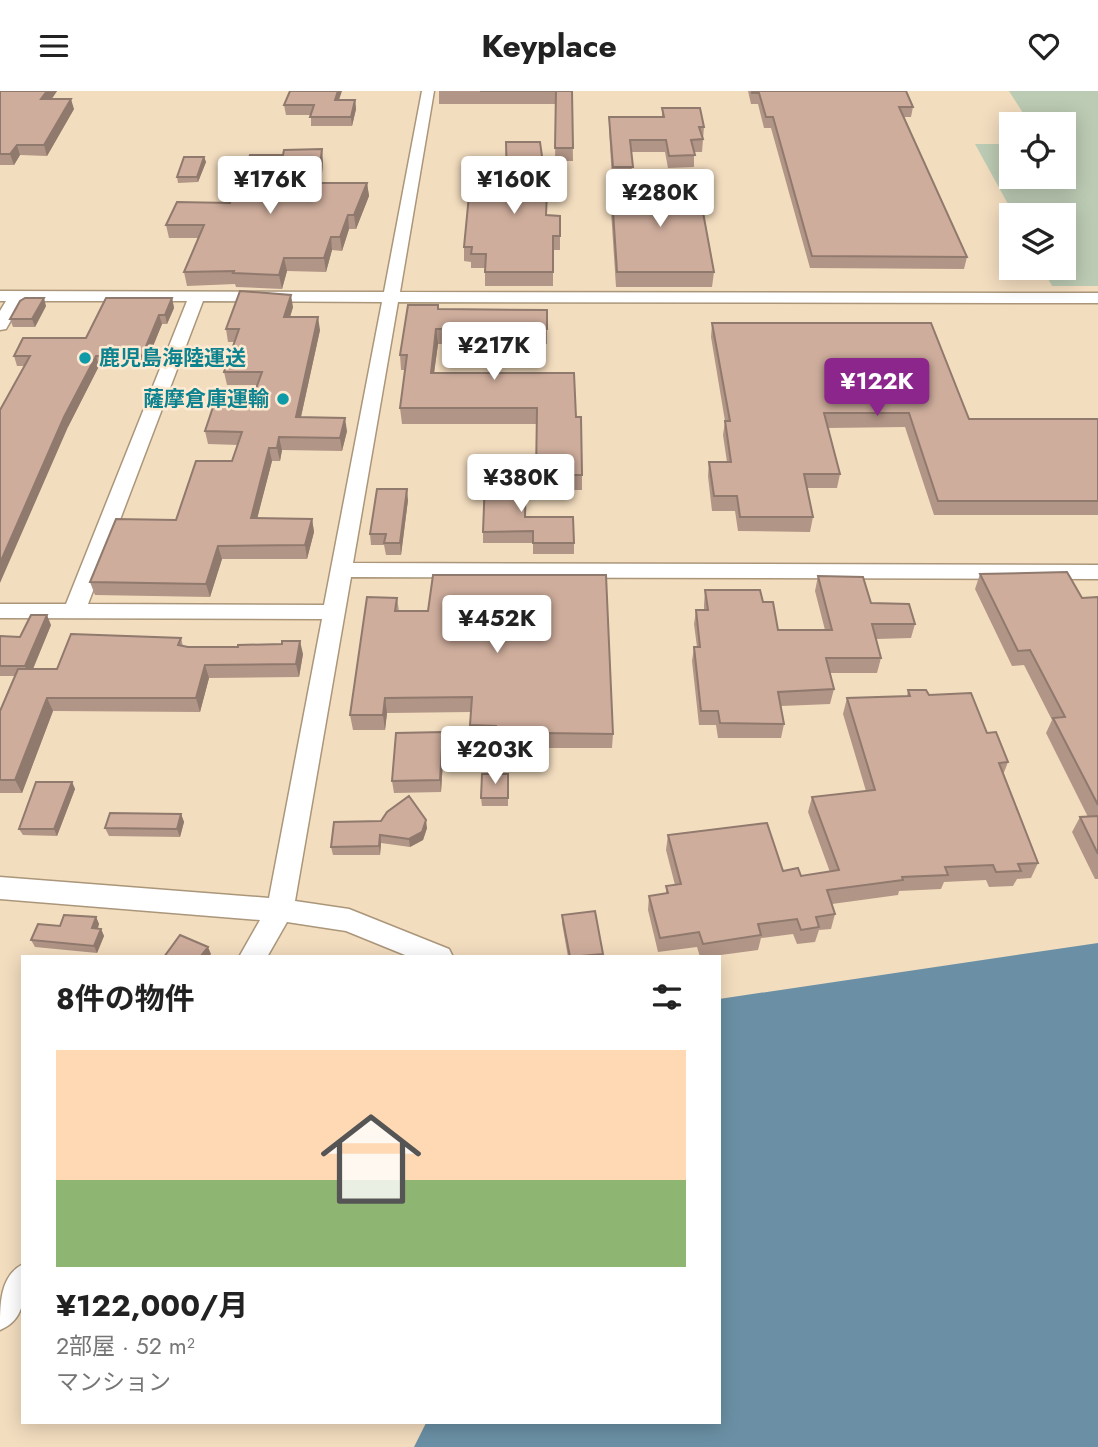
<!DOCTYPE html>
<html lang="ja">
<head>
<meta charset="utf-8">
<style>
  :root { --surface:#fff; --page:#f6f6f6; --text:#222; --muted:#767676; --line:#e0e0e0; --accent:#8c268d }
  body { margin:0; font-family:Jost,"Noto Sans JP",sans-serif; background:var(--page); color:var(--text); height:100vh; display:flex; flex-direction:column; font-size:26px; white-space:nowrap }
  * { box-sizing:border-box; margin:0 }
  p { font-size:23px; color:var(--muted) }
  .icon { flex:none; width:38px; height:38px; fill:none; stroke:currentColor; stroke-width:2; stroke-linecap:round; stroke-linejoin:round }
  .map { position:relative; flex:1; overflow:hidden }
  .sheet { position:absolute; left:21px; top:864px; width:700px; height:469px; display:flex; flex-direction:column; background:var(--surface); border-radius:0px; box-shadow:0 4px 18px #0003 }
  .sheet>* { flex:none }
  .buttons { position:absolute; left:999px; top:21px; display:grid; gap:14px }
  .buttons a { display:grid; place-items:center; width:77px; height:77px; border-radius:0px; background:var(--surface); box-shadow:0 4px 18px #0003; font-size:35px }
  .price { position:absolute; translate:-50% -60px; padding:0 16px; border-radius:7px; background:#fff; color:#222; font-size:23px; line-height:46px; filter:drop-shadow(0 2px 4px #0008) }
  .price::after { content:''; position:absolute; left:50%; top:42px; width:21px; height:16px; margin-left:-10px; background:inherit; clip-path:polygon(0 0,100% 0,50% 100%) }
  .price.selected { background:var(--accent); color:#fff }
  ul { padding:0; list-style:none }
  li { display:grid; align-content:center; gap:14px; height:371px; padding:0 35px }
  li+li { border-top:2px solid var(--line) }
  li span { display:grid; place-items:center; height:217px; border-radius:0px; color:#555 }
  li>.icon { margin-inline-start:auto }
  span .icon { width:126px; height:126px; fill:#fffc; stroke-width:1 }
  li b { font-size:30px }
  h2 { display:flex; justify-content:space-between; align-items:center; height:84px; padding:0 35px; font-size:30px }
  header { display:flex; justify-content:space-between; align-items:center; height:91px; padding:0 35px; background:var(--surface); font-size:32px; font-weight:700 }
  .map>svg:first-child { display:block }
</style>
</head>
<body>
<header><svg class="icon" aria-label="menu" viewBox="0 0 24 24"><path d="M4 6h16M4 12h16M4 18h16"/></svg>Keyplace<svg class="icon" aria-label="heart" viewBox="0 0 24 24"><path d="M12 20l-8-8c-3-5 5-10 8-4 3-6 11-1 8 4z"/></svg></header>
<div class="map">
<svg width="1098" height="1356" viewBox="0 0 1098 1356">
  <rect width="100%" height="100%" fill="#f3ddbf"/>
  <path fill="#bccbb4" d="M1009 0H1098V195H1052L1042 177H1064V124H1014L975 53H1011L1012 86H1064V33H1030Z"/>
  <path fill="#6b90a5" d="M1098 852V1356H414L426 1332H719V908Z"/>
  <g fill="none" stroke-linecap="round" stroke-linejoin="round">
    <defs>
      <path id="minor" d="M422 0H434L400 201 1098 202V212L398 211 353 472 1098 474V488L351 486 295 810 349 818 449 858 453 866H410L346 840 287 831 267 866H239L260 829 0 808V786L269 807 322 528 0 527V513H66L187 210H22L6 238 0 239V220L6 210H0V200L384 201ZM203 210 382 211 324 514 88 513Z
        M23 1173C23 1200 29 1227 0 1239 0 1212 0 1185 23 1173Z"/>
    </defs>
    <use href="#minor" stroke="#ab967a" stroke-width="3"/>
    <use href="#minor" fill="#fff" fill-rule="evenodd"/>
  </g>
  <path fill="#b19586" d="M0 0H57L52 8 74 18 47 65 20 64 14 74H0Z
    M439 0H572L573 70H555L556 13H439Z
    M748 0H906L913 16 911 26H904L967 166 964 178 810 177 771 37H764L758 13H751Z
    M339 9H355L356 18 352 35H311V24H286L284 14Z
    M662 17 704 36 702 61H694V76L668 77 665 61H631L632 85 677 105 714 181 712 196H616L611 120 612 105H625L624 88H612L609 38V26H662Z
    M204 66 206 71 198 91 178 92 177 86Z
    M323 71 321 92H367L369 105 356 138H349L342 160 332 159 326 181 287 180 282 198 236 196 235 193 187 195 184 181 199 147H169L166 134 230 112Z
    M546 124 560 125V159H553V195H485V177H471V171L464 170V156Z
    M172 207 174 217 167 233H162L145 275H99L68 336 24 275H17L14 265 86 247Z
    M46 215 35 236H13L10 228Z
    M293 216 290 226 320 239 301 326 347 340 342 360 282 359 280 370H272L257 427 312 428 314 441 307 468H222L210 506 95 504 90 491 176 429 232 370 238 354 208 353 205 340 249 317 257 294H227L224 281 234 251H228L226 238Z
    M439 218 547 219V253H438L434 282 576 326 582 384V399H536L537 333H402L400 317 405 279H401L400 264Z
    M712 232 969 328H1098V424H934L905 336 828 337 840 383 837 397H807L813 426 810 441 738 440 735 420H712L708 385 709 371H727L723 344 725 330 711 246Z
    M408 409 401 464H386L384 454H371L370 443Z
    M526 426 574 452V463H533V452H483V441Z
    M980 483 1082 507 1098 506V788H1095L1072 741 1080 726H1088L1046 642 1052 629 1024 574 1012 575 975 498Z
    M818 485 871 512 915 533 911 547 876 548 881 567 877 582H830L834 598 830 613 781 615 784 633 781 647H718L716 634H699L692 570 694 556H697L694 533 696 519H704V514L705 499 763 511 778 539H825L815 500Z
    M397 507 399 520 613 643 612 657H546V677L496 678V649H471L470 634 471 621 387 622 385 639H353L350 624Z
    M51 534 33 578H57L181 547 183 555 188 556 303 563 299 586 209 587 200 621 53 620 22 702H0V620L15 585H0V545L20 546Z
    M908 599 929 604 987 642 1008 671 1003 684 1038 772 1031 787 1017 788 1013 795 989 796 986 789 944 791 941 798 899 800 898 804 832 813 835 823 831 838 819 839 815 851 797 853 793 843 761 847 758 859 706 866H700L697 856 658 861 648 819 649 805 666 802V795L675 794 666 759 668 744 801 785 830 781 808 721 812 706 866 700 843 623 847 607 907 605Z
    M443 641 444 653 441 701 394 702 392 690Z
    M508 683V715H482L481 707Z
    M72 691 75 698 57 745 23 744 19 738Z
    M181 723 184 731 180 746 109 745 105 737Z
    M334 731 427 737 423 749 410 756 381 752 380 764H333L331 756Z
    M562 824 603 863 602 866H568L562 832Z
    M96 826 99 833 98 837 101 838 104 845 97 862 35 856 31 849 60 835Z"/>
  <path fill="#90796d" d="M47 0H57L44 18 41 8Z
    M338 0H342L336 18 335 9Z
    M71 8 74 18 47 65 44 54Z
    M355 9 356 18 352 35 351 26Z
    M17 54 20 64 14 74 10 63Z
    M322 58 323 71 320 105 318 92Z
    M204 66 206 71 198 91 197 86Z
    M367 92 369 105 356 138 354 124Z
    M348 124 349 138 342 160 340 146Z
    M331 146 332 159 326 181 324 167Z
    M284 167 287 180 282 198 279 184Z
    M291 204 293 216 286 239 284 226Z
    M44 207 46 215 35 236 32 228Z
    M172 207 174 217 167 233 165 224Z
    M159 224 162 233 145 275 142 265Z
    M318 226 320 239 298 339 296 326Z
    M436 238 438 253 432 297 431 282Z
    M96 265 99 275 68 336 0 492V472L64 326Z
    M345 327 347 340 342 360 340 347Z
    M279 346 282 359 280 370 277 357Z
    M269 357 272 370 254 440 251 427Z
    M407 398 408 409 401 464 400 452Z
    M312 428 314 441 307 468 305 454Z
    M218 455 222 468 210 506 206 493Z
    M47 524 51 534 30 585 25 575Z
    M300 550 303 563 299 586 296 573Z
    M205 574 209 587 200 621 196 607Z
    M47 607 53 620 22 702 15 689Z
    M385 607 387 622 385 639 383 624Z
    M443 641 444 653 441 701 440 689Z
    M72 691 75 698 57 745 54 738Z
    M181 723 184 731 180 746 177 738Z
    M426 729 427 737 423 749 410 756 409 748Z
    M380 744 381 752 380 764 379 755Z
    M96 826 99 833 95 844 92 837Z
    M101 838 104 845 97 862 94 855Z
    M208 856 211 863 209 866H200Z"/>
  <path fill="#cead9c" stroke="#90796d" stroke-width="2" d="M0 0H47L41 8H71L44 54H17L10 63H0Z
    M290 0H338L335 9H355L351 26H310L314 14H284Z
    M480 0H572L573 57H555L556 0Z
    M752 0H906L913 16H899L967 166 812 165 773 26H766L759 2H752Z
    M662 17H700L704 36H699L703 48 691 49 695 64 669 65 666 49H630L633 76H613L609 26H664Z
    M506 51H540L547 101 546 124 560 125V145H553V181H485L486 163H471L472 156H464L470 94H507Z
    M322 58 318 92H367L354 124H348L340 146H331L324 167H284L279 184 233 182 234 180 184 181 204 134H166L177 111 230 112 250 64H283L284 59Z
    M184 66H204L197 86H177Z
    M625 85H674L677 105H700L714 181H617L612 105H627Z
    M240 200 291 204 284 226H318L296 326 345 327 340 347 279 346 277 357H269L251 427 312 428 305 454 218 455 206 493 90 491 116 428 176 429 196 370H232L242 341 205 340 213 316 249 317 262 281H224L239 238H226Z
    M25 207H44L32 228H10L20 210Z
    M106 207H172L165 224H159L142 265H96L64 326 0 472V319L30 265H14L23 247H86Z
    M408 214H438V218L547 219V238H436L431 282H574L576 326H581L582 384H536L537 317H400L407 264H400Z
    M712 232H931L969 328H1098V410H938L909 322H824L840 383H804L813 426H740L737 405H714L709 371H731L725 330H730Z
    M485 389H526L525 426H573L574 452H533V440L483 441Z
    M377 398H407L400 452H384L386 443H370Z
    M1067 481 1082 507 1098 506V714L1053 627 1065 626 1030 559 1018 560 980 483Z
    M433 484H606L613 643 546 642V662L496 663V635L470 634 472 606 385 607 383 624H350L367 506 397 507 395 520H428Z
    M818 485 863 486 871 512 909 513 915 533H872L881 567H826L834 598 778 601 784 633 720 632 718 620H701L694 556H700L696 519H708L705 499H760L763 511H773L778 539H832Z
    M31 524H47L25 575H0V545L20 546Z
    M71 543 181 547 178 554 188 556H238V554L282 553V550H300L296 573 205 574 196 607H47L15 689H0V620L18 578H57Z
    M908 599H926L929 604 971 602 987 642 996 641 1008 671 999 672 1038 772 1018 773 1021 780 996 781 993 774 945 776 948 784 902 786 903 789 827 799 835 823 816 826 819 836 801 839 797 828 758 833 761 844 703 853 699 841 660 847 649 805 668 802 666 795 681 793 668 744 767 732 783 780 798 777 801 785 839 779 812 706 875 699 847 607 910 605Z
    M443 641 440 689 392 690 396 642Z
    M482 683H508V707H481Z
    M36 691H72L54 738H19Z
    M409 705 426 729 422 741 409 748 380 744 379 755 331 756 334 731 381 730 387 721Z
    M110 722 181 723 177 738 105 737Z
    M1098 725V763L1080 726Z
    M595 820 603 863 570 866 562 824Z
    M64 824 96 826 92 837 101 838 94 855 31 849 38 833 60 835Z
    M180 844 208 856 200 866H164Z"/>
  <g fill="#0f9aa8" stroke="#fdead3" stroke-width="2.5">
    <circle cx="85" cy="267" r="7"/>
    <circle cx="283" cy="308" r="7"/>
  </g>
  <g text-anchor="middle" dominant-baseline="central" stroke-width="5" stroke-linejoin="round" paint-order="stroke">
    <g font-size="21" font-weight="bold" fill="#0d838f" stroke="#fdead3" text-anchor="start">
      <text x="99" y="267">鹿児島海陸運送</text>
      <text x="269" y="308" text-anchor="end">薩摩倉庫運輸</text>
    </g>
  </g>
</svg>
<div class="buttons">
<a><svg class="icon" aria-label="locate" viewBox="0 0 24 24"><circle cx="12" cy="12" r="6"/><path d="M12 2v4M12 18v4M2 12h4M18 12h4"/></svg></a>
<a><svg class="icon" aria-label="layers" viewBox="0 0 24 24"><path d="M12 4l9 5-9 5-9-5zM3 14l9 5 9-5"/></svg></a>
</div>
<b class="price" style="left:270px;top:125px">¥176K</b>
<b class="price" style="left:514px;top:125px">¥160K</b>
<b class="price" style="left:660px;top:138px">¥280K</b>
<b class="price" style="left:494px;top:291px">¥217K</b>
<b class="price selected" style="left:877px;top:327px">¥122K</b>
<b class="price" style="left:521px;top:423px">¥380K</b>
<b class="price" style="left:497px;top:564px">¥452K</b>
<b class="price" style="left:495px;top:695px">¥203K</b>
<section class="sheet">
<h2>8件の物件<svg class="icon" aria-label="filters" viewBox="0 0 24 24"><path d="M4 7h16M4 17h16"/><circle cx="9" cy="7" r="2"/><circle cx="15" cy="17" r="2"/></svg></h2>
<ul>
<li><span style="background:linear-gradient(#ffd9b3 60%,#8fb573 0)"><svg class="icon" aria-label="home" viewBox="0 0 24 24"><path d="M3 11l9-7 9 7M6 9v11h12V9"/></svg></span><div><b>¥122,000/月</b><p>2部屋 · 52 m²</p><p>マンション</p></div></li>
</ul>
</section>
</div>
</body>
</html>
